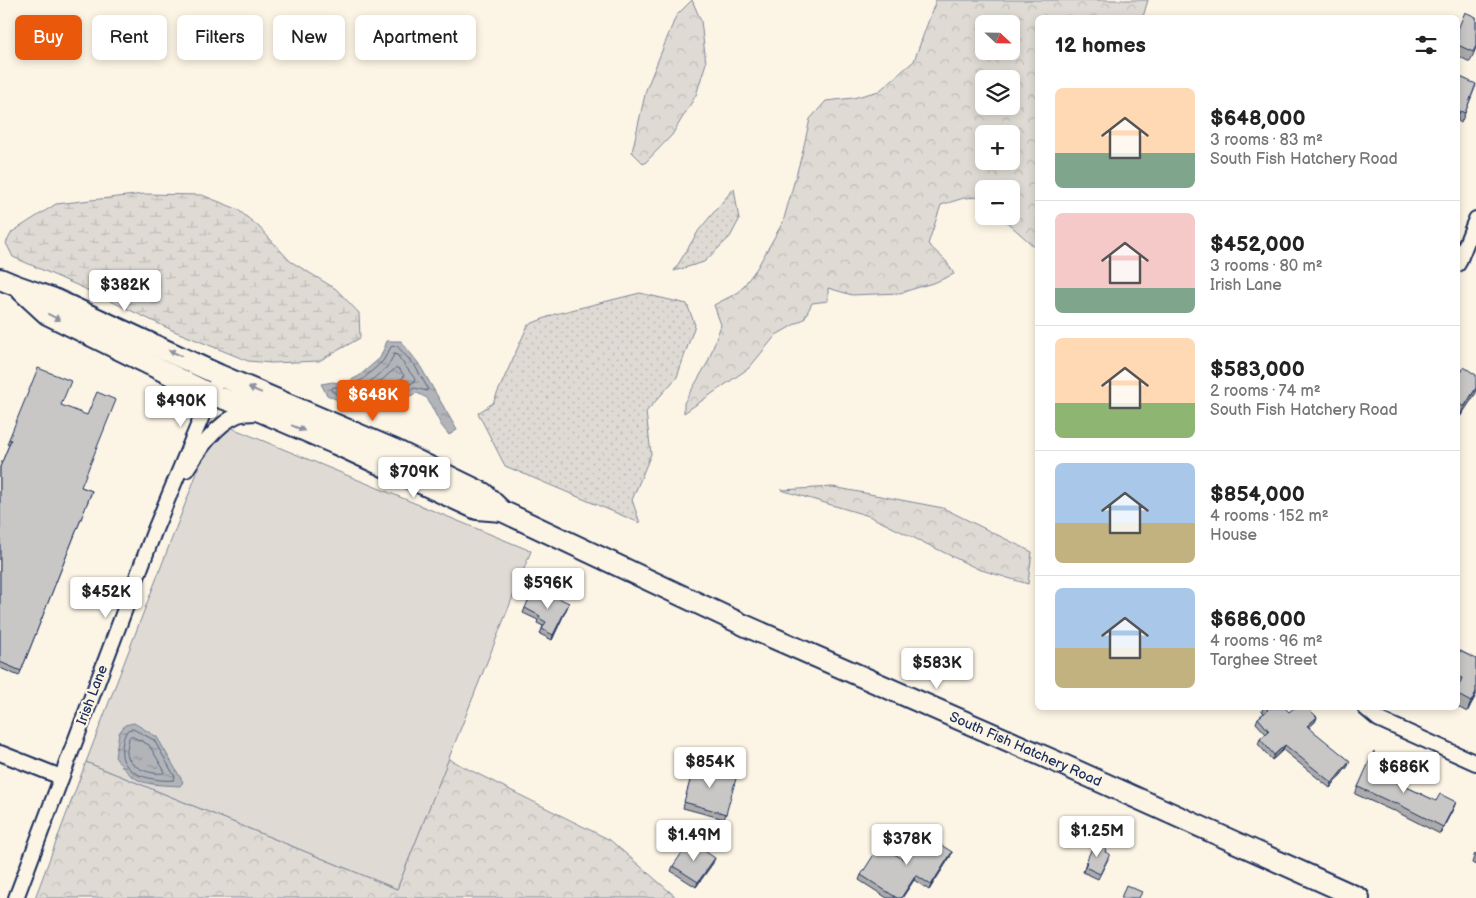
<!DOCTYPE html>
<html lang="en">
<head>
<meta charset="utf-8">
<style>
  :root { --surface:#fff; --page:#f6f6f6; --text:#222; --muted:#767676; --line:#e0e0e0; --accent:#ea580c }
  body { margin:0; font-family:"Balsamiq Sans",sans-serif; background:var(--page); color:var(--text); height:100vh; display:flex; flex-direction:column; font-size:19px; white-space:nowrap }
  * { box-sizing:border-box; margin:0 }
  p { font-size:16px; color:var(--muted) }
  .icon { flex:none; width:28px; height:28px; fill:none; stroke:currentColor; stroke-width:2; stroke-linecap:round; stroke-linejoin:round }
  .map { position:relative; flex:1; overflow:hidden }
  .details { position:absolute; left:1035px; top:15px; width:425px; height:695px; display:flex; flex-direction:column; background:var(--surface); border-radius:8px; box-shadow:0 2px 8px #0003 }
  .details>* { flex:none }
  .banner { position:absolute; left:15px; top:15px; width:475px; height:45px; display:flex; gap:10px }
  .needle { width:32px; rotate:112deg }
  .controls { position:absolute; left:975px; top:15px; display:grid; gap:10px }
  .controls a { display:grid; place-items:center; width:45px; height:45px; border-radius:8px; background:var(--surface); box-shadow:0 2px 8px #0003; font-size:25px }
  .price { position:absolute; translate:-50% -42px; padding:0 11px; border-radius:5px; background:#fff; color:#222; font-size:16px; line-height:32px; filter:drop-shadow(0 1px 2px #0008) }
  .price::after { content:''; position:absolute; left:50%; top:30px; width:15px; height:11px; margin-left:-8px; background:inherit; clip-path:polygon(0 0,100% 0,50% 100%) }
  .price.selected { background:var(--accent); color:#fff }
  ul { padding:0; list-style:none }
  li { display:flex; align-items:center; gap:15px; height:125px; padding:0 20px }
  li+li { border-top:1px solid var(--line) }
  li span { display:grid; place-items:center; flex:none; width:140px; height:100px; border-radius:8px; color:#555 }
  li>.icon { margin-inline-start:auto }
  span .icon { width:60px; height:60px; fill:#fffc; stroke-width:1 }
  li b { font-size:21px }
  h2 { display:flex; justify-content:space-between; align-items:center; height:60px; padding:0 20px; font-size:21px }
  .tag { padding:0 18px; border-radius:8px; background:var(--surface); box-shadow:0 2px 8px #0003; font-size:18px; line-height:45px }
  .tag.selected { background:var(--accent); color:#fff }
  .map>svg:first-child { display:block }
</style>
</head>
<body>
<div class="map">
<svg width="1476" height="898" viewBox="0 0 1476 898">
  <defs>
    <pattern id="grass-dots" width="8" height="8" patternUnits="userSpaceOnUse" patternTransform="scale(1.25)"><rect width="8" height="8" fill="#dfdbd4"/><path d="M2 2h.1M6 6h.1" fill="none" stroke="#bfbcb8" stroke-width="1.8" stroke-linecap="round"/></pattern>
    <pattern id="forest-crowns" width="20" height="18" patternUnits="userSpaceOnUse" patternTransform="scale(1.25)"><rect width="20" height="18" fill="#dfdbd4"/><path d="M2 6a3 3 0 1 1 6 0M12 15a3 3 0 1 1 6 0" fill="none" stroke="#bfbcb8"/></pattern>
    <pattern id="wetland-marsh" width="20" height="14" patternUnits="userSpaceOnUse" patternTransform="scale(1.25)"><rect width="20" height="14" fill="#dfdbd4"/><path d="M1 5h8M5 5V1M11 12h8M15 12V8" fill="none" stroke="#bfbcb8"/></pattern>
    <pattern id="water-ripples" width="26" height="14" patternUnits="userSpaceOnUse" patternTransform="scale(1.25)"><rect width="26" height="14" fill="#b2b4b8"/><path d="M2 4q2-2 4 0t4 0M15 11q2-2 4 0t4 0" fill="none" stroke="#909399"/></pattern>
  </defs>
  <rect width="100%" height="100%" fill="#fcf5e5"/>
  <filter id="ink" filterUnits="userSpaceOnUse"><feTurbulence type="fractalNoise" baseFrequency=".02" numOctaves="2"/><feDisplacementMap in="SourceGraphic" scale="10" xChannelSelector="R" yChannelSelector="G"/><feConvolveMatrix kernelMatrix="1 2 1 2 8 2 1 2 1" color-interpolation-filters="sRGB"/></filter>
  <g filter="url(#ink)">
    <path fill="url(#grass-dots)" stroke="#7d8599" d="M734 188 739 220 730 237 704 262 674 271 699 230Z
      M640 293 687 304 695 325 677 377 646 412 651 454 632 500 640 523 505 466 478 413 493 403 528 325 555 314Z"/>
    <path fill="url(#forest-crowns)" stroke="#7d8599" fill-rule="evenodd" d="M692 0 701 21 706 63 696 95 672 135 644 164 632 152 646 90 676 16Z
      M936 0H1148L1143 17 1038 18 1037 249 1000 216H1011V189H984V200L980 197 964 198 941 205 928 244 946 261 954 274 936 282 900 293 852 295 828 288V301L812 303 804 319 776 335 749 368 684 413V403L708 362 721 325 714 305 739 292 757 268 783 222 802 154 810 119 826 101 853 98 879 91 914 61ZM984 24H1011V51H984ZM984 79H1011V106H984ZM984 134H1011V161H984Z
      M833 487 943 508 1032 552 1028 584 978 569 869 516 781 490Z
      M448 759 610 840 677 898H35L86 762 397 889Z"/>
    <path fill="url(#wetland-marsh)" stroke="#7d8599" d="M144 194 202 195 237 209 259 227 290 261 336 289 359 313 360 338 319 361 271 363 248 361 174 331 81 287 13 257 6 243 12 232 56 204Z"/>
    <path fill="#dfdbd4" stroke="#7d8599" d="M232 428 531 551 397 889 86 762 202 460 218 438Z"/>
    <path fill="url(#water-ripples)" stroke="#767f94" d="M387 341H401L419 364 457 430 449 435 441 425 427 398 417 393 377 410 356 409 327 395 321 384 333 382 343 384 359 376 380 358Z
      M134 723 157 737 183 782 180 786C146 784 135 786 115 757L119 733 125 725Z"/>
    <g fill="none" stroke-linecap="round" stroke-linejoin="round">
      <path stroke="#576482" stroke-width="1" d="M397 346 415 366 427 387V391L415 388 376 405 357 404 331 391 333 387 345 388 362 380 383 361 391 347Z
        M395 354 397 355 415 379 414 382C396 390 373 405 353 395V391L366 385 387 367Z
        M396 368H398L404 375 403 378 381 388 379 387 378 384Z
        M133 729 154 740 175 777 174 780C155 782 118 775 122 748 123 741 123 736 128 730Z
        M131 736 149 745 164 770V773C151 775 130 768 127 754 126 750 129 742 129 738Z"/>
      <defs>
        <path id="street" d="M1458 264 1476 219
          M186 470C198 451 216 424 238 415 244 413 251 413 257 413
          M1365 708 1378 719 1476 763
          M0 753 61 777
          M16 898 154 532 214 387"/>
        <g id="secondary">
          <path id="s1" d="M0 279 17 286 54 299 219 375 395 450 483 493 502 511 746 626 1059 763 1359 898"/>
          <path d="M22 291 47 314 210 394 262 412 336 444 477 509 502 511"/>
        </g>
      </defs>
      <use href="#street" stroke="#1b2f5e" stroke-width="18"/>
      <use href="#secondary" stroke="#1b2f5e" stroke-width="24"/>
      <use href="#street" stroke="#fcf5e5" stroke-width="14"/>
      <use href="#secondary" stroke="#fcf5e5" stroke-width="20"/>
    </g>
    <path fill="#acabaa" stroke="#1b2f5e" d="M1476 17V48L1470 62 1458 56V29Z
      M1458 76 1476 85 1461 123 1458 121Z
      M1476 375 1460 417 1458 416V376Z
      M61 405 81 487 92 491 19 676 0 668V467L9 445 7 444 9 439Z
      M547 600 569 603 552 640 540 634 543 626 537 623 538 620 523 613 525 608Z
      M1458 650 1476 659V695L1467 712 1458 707Z
      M1263 708H1285L1289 712 1317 717 1315 722 1309 728 1348 766 1330 788 1283 750 1272 760 1258 744 1260 739 1266 734 1256 723 1258 718 1264 713 1262 711Z
      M1374 757 1384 773 1396 782 1436 801 1456 802 1453 809 1440 834 1393 810V811L1355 794 1358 787Z
      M695 763 726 814 724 819 683 808Z
      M919 842 952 852 950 857 929 890 914 880 902 898H887L859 880 861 875 904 860Z
      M1107 847 1105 852 1108 859 1098 879 1083 872 1086 862Z
      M1475 853 1476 854V865L1472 863Z
      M713 863 696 887 671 871 673 866Z"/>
    <path fill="#8c8b8b" stroke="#1b2f5e" d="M1476 388V393L1460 417 1464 407Z
      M569 603 567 608 552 640 553 635Z
      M1476 692V695L1467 712 1471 702Z
      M1317 717 1315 722 1305 731 1307 726Z
      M1285 745 1283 750 1272 760 1274 755Z
      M1350 761 1348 766 1330 788 1332 783Z
      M1456 802 1453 809 1440 834 1443 827Z
      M952 852 950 857 929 890 931 885Z
      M715 858 713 863 696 887 698 882Z
      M916 875 914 880 902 898H901Z"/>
    <path fill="#c8c7c6" stroke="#1b2f5e" d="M1465 12 1476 17V46L1473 52 1458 45V29Z
      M1458 76 1476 84 1465 113 1460 111 1458 117Z
      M1464 367 1476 375V388L1464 407 1458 403V376Z
      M38 368 71 381 61 405 87 415 97 392 116 400 81 487 92 491 21 671 0 662V467L11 440 9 439Z
      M532 592 547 600 550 594 569 603 553 635 542 629 546 622 539 618 540 616 525 608Z
      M1458 650 1476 659V692L1471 702 1458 695V688L1462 678 1458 676Z
      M1266 708H1285L1289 712 1294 708H1308L1317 717 1307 726 1350 761 1332 783 1285 745 1274 755 1260 739 1269 731 1258 718 1268 710Z
      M1374 751V757L1387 763 1383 773 1397 779 1396 782 1436 801 1440 794 1456 802 1443 827 1396 803 1395 804 1358 787Z
      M695 763 737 775 726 814 684 802Z
      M924 834 952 852 931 885 916 875 901 898H897L861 875 880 845 904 860 916 840 919 842Z
      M690 841 715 858 698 882 673 866Z
      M1095 841 1107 847 1105 852 1110 854 1100 874 1085 867 1087 862H1086Z
      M1126 885 1142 892 1139 898H1121Z"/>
    <defs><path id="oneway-solid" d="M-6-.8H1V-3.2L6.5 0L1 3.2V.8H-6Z" transform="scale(1.25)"/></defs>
    <g fill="#8c92a2">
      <use href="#oneway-solid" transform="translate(54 317) rotate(27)"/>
      <use href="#oneway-solid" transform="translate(175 353) rotate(-156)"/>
      <use href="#oneway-solid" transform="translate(255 390) rotate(-157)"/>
      <use href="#oneway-solid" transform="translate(298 428) rotate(23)"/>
    </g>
  </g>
  <g text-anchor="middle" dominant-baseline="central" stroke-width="4.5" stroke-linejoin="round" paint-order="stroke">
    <g font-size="14" fill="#1b2f5e" stroke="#fcf5e5">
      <text transform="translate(92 695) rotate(-69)">Irish Lane</text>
      <text stroke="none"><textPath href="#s1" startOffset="1130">South Fish Hatchery Road</textPath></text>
    </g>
  </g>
</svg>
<div class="controls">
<a><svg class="needle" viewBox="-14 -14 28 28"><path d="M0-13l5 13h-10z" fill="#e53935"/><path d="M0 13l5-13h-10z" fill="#767676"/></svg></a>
<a><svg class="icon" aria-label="layers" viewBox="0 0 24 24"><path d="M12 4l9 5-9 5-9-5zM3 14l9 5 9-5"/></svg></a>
<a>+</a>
<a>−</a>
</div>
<b class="price" style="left:125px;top:312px">$382K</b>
<b class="price selected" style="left:373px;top:422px">$648K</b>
<b class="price" style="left:181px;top:428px">$490K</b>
<b class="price" style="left:414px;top:499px">$709K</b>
<b class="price" style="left:548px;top:610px">$596K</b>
<b class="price" style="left:106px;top:619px">$452K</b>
<b class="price" style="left:937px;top:690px">$583K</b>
<b class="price" style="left:710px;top:789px">$854K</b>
<b class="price" style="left:1404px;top:794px">$686K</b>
<b class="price" style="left:1097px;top:858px">$1.25M</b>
<b class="price" style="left:694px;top:862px">$1.49M</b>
<b class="price" style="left:907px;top:866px">$378K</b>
<div class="banner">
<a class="tag selected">Buy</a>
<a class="tag">Rent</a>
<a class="tag">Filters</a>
<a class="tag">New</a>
<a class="tag">Apartment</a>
</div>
<section class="details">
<h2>12 homes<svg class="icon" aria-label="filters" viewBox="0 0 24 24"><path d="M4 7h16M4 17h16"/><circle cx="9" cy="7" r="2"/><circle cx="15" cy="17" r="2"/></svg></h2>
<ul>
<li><span style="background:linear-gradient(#ffd9b3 65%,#7fa58c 0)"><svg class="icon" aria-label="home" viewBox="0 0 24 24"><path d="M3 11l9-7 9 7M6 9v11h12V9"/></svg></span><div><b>$648,000</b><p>3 rooms · 83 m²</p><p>South Fish Hatchery Road</p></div></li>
<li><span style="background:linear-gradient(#f6c9c9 75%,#7fa58c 0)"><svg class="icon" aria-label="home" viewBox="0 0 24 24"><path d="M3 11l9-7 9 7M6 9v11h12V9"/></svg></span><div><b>$452,000</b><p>3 rooms · 80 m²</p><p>Irish Lane</p></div></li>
<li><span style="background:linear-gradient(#ffd9b3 65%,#8fb573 0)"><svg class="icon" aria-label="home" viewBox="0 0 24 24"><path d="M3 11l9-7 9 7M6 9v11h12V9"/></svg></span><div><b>$583,000</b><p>2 rooms · 74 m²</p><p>South Fish Hatchery Road</p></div></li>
<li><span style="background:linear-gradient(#a9c7e8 60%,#c2b280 0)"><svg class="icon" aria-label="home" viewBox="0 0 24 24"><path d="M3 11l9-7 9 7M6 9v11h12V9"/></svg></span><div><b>$854,000</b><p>4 rooms · 152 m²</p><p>House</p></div></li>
<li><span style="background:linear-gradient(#a9c7e8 60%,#c2b280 0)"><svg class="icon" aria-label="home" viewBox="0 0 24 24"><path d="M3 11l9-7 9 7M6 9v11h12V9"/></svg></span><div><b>$686,000</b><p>4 rooms · 96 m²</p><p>Targhee Street</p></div></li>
</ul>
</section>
</div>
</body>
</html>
